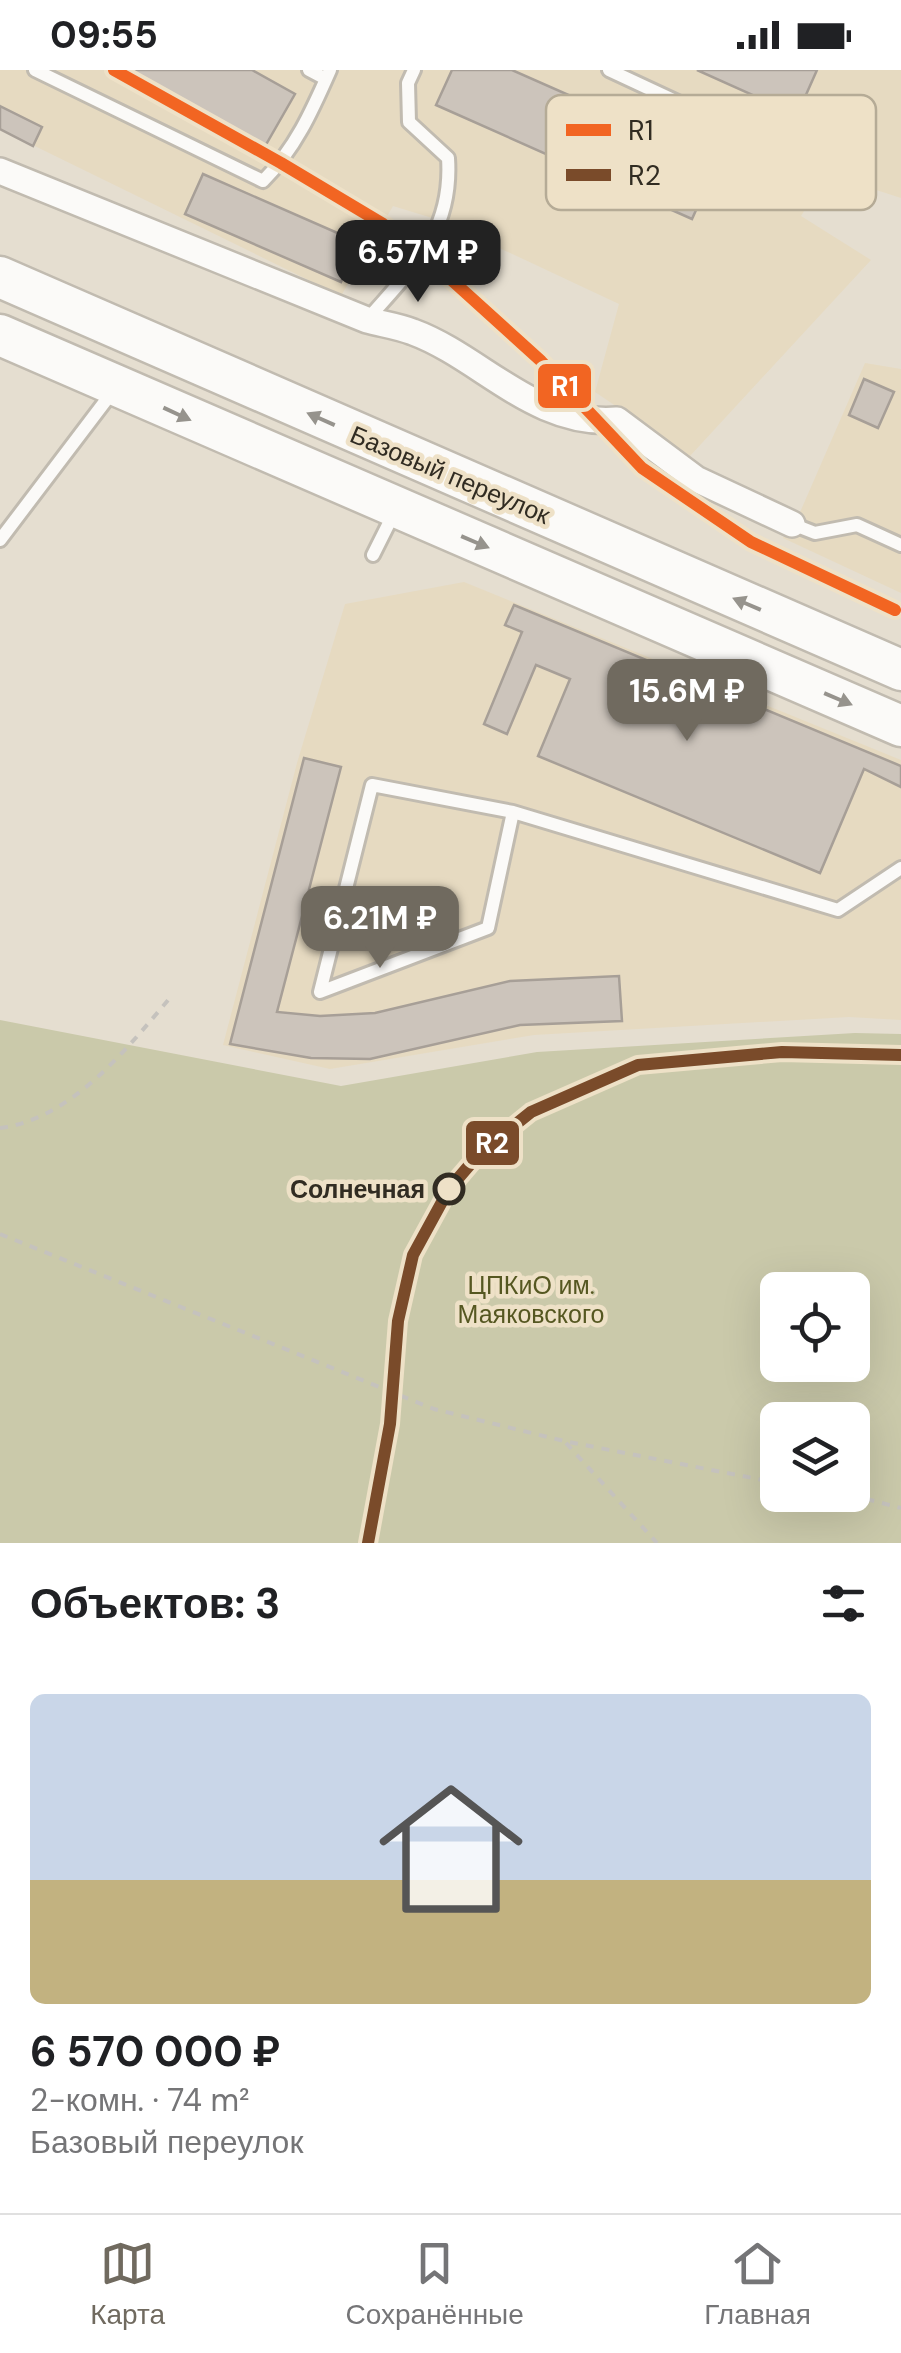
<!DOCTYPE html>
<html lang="ru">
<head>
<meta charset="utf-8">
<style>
  :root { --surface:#fff; --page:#f6f6f6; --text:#202124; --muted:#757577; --line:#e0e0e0; --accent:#706a5f }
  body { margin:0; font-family:"DM Sans",sans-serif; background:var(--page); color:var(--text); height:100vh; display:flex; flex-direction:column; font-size:38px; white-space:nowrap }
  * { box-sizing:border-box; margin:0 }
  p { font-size:32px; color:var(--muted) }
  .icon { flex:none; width:55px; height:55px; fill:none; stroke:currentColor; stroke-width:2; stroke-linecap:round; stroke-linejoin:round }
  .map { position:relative; height:1473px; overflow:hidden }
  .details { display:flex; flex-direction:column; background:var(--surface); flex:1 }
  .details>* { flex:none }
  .controls { position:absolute; left:760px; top:1202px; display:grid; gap:20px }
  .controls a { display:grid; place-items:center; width:110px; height:110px; border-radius:15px; background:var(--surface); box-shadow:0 10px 40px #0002; font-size:50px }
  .price { position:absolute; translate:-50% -85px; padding:0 22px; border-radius:20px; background:var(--accent); color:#fff; font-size:32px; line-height:65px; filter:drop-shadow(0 2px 5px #0008) }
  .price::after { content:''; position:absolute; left:50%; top:60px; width:30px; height:22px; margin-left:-15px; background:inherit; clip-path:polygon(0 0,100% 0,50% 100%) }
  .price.current { background:#222; color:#fff }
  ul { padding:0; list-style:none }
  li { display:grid; align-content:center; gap:20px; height:530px; padding:0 30px }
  li span { display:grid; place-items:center; height:310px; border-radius:15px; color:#555 }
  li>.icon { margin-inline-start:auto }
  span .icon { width:180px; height:180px; fill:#fffc; stroke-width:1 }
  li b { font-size:42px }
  h2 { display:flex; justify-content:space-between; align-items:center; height:120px; padding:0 30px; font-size:42px }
  .status { display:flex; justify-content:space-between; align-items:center; height:70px; padding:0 50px; background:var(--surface); direction:ltr }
  .status svg { height:28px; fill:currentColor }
  .tab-bar { display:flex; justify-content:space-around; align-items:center; height:140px; border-top:2px solid var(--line); background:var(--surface); font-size:28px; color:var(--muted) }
  .tab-bar a { display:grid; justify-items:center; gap:5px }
  .tab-bar .current { color:var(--accent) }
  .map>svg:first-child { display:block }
</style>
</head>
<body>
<div class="status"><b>09:55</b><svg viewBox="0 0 49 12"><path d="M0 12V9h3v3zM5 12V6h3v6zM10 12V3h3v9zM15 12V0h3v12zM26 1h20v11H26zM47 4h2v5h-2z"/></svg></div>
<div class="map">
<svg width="901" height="1473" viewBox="0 0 901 1473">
  <rect width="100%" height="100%" fill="#e5ded0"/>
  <path fill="#e6dac1" d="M0 0H901V128L827 104 801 146 871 190 690 386 595 322 619 234 442 151 393 136 341 226 0 59Z
    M865 293 901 299V523L783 468 801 440Z
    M464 512 901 690V950L849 947 534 965 330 999 223 975 297 693 345 534Z"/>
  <path fill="#cac9aa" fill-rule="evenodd" d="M0 950 341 1016 537 982 855 963 901 964V1473H0ZM852 1220V1295H778V1220ZM852 1350V1425H778V1350Z"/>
  <path fill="#ccc4bb" stroke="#a79f97" stroke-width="2.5" d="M124 0H252L295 24 264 78Z
    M452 0H512L718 91 692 149 436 35Z
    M697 0H817L797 45Z
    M0 36 42 57 33 76 0 59Z
    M203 104 358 172 341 212 185 144Z
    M864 309 894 322 878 358 849 345Z
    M514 535 901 696V717L864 699 820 803 538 686 570 609 536 595 507 664 484 654 522 562 505 555Z
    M304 688 341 697 277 942 320 946 375 943 510 911 619 906 622 951 520 955 370 989 311 988 230 974Z"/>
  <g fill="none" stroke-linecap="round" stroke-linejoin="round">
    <defs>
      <path id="lane" d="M35 0 263 111C295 79 312 41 330 0
        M309 0 326 9
        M609 0 772 76
        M367 250C413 197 453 162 448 88L409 52 408 13 414 0
        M792 454 815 463 857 455 901 475
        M0 470 113 321
        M373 485 395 441
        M513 742 488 858 320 922 372 715 513 742 838 840 901 798"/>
      <path id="street" d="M0 101 367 250C382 254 398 256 413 262 481 287 535 357 617 350L696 409 792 454"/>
      <path id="primary" d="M0 207 901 600
        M0 265 901 656"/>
    </defs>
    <use href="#lane" stroke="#c1bbb0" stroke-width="18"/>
    <use href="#street" stroke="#c1bbb0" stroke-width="30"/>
    <use href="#primary" stroke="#c1bbb0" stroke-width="45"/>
    <path stroke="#c5c2bd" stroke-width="4" stroke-dasharray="8 8" stroke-linecap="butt" d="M0 1058C71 1049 125 981 169 929
      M0 1164 434 1339 564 1371 778 1413
      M566 1373 657 1473
      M851 1425 901 1438"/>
    <use href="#lane" stroke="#fbfaf8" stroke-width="12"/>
    <use href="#street" stroke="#fbfaf8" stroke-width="25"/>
    <use href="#primary" stroke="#fbfaf8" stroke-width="40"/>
    <path stroke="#ceccc8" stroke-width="8" stroke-dasharray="5 10" stroke-linecap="butt" d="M114 0 281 93 383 154 424 185 541 291 642 398 751 472 895 540"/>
    <defs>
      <path id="rail-1" d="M114 0 281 93 383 154 424 185 541 291 642 398 751 472 895 540"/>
      <path id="rail-2" d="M368 1473 390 1354 398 1251 413 1185 449 1119 479 1084 531 1042 638 995 782 982 901 985"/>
    </defs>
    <use href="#rail-1" stroke="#eee1c7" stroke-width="20"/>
    <use href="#rail-2" stroke="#eee1c7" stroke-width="20"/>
    <use href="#rail-1" stroke="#f26522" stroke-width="12"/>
    <use href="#rail-2" stroke="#7a4b2a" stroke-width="12"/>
  </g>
  <defs><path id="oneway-solid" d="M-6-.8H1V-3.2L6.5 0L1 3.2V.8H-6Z" transform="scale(2.5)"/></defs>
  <g fill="#96938d">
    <use href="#oneway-solid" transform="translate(177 344) rotate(25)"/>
    <use href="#oneway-solid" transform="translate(321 349) rotate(-156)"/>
    <use href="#oneway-solid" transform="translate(475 472) rotate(23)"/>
    <use href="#oneway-solid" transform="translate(747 534) rotate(-157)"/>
    <use href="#oneway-solid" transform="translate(838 629) rotate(23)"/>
  </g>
  <circle fill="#eee1c7" stroke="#312c22" stroke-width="5" cx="449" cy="1119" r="14"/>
  <g text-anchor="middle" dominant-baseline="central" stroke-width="9" stroke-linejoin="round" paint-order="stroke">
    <g font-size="25" fill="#312c22" stroke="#eee1c7">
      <text transform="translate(450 405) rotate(23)">Базовый переулок</text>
    </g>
    <g font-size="25" font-weight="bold" fill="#312c22" stroke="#eee1c7" text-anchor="end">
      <text x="425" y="1119">Солнечная</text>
    </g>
    <g font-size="25" fill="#555721" stroke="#eee1c7">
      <text x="531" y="1215">ЦПКиО им.<tspan x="531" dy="29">Маяковского</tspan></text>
    </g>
  </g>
  <rect x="546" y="25" width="330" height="115" rx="15" fill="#eee1c7" stroke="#b5ab96" stroke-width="2.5"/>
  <rect x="566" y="54" width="45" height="12" fill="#f26522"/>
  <rect x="566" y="99" width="45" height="12" fill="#7a4b2a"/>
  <g font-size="28" fill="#312c22">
    <text x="628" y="70">R1</text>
    <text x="628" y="115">R2</text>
  </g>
  <g stroke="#eee1c7" stroke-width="4">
    <rect x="536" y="292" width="57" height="48" rx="10" fill="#f26522"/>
    <rect x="464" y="1049" width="57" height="48" rx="10" fill="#7a4b2a"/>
  </g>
  <g font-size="28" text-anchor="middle" font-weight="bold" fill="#fff">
    <text x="565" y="326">R1</text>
    <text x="492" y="1083">R2</text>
  </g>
</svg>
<div class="controls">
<a><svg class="icon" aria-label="locate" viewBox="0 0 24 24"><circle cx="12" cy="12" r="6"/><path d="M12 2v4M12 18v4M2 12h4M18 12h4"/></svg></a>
<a><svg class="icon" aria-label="layers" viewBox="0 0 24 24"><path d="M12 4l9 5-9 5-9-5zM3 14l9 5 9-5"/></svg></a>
</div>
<b class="price current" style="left:418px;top:235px">6.57M ₽</b>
<b class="price" style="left:687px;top:674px">15.6M ₽</b>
<b class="price" style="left:380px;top:901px">6.21M ₽</b>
</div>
<section class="details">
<h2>Объектов: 3<svg class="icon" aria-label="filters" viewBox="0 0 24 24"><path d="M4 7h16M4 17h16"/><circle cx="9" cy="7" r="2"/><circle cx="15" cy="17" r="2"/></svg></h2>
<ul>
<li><span style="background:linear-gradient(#c9d6e8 60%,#c2b280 0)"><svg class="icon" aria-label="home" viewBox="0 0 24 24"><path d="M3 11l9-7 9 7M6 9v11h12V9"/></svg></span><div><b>6 570 000 ₽</b><p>2-комн. · 74 m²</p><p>Базовый переулок</p></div></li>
</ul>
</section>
<nav class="tab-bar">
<a class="current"><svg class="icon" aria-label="map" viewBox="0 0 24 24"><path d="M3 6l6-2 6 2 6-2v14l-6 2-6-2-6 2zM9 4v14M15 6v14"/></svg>Карта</a>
<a><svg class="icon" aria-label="saved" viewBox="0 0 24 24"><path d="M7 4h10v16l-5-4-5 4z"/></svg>Сохранённые</a>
<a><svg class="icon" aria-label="home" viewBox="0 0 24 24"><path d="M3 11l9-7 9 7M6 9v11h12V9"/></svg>Главная</a>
</nav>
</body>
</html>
